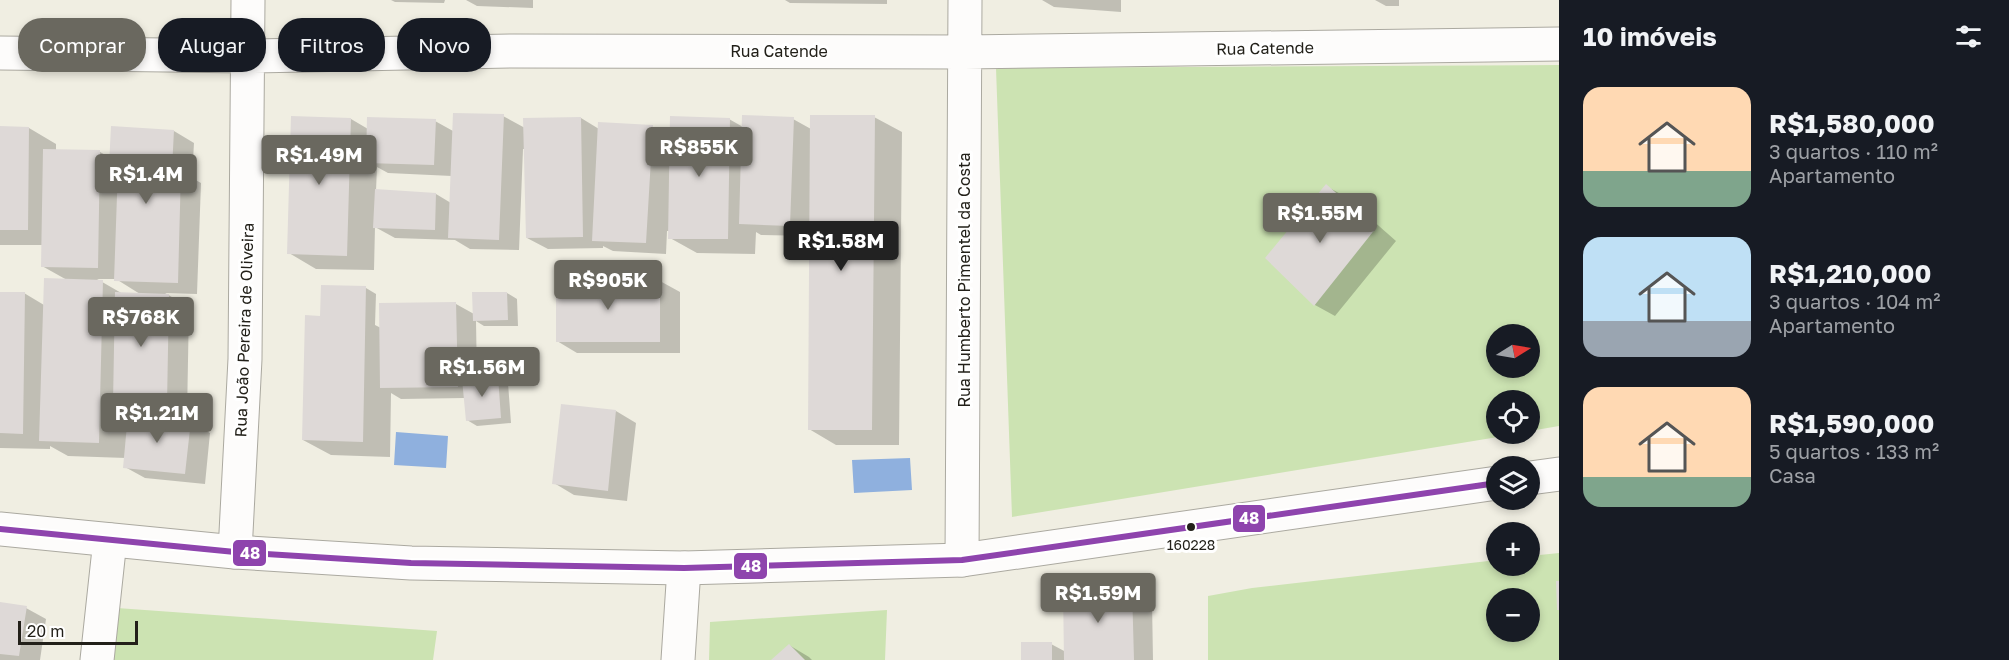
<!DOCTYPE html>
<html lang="pt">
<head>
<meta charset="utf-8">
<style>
  :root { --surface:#171b24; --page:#20242c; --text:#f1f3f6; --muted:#9ea1a6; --accent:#6a685f }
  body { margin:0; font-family:"Golos Text",sans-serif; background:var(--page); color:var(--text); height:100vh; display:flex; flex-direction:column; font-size:22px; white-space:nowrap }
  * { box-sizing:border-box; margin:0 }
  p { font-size:20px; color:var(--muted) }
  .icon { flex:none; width:33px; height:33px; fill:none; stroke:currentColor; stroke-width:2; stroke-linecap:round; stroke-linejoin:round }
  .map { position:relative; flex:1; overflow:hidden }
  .drawer { display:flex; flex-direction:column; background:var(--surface); width:450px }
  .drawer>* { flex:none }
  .banner { position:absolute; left:18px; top:18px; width:570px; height:54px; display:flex; gap:12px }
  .needle { width:39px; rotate:79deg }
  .buttons { position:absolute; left:1486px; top:324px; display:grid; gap:12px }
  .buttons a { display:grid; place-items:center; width:54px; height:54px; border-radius:50%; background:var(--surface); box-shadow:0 3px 9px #0003; font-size:30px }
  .scale { position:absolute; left:18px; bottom:15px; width:120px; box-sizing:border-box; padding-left:6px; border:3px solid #222019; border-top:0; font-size:16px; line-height:21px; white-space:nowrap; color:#222019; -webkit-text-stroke:4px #fff; paint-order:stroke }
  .price { position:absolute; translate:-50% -51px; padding:0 14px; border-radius:6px; background:var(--accent); color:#fff; font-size:20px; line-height:39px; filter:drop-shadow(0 2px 3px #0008) }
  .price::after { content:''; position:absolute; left:50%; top:36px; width:18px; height:14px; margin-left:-9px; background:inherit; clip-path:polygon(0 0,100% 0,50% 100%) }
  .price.selected { background:#222; color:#fff }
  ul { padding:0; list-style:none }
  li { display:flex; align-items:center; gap:18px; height:150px; padding:0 24px }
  li span { display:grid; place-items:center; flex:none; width:168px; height:120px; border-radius:18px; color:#555 }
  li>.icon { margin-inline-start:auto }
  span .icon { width:72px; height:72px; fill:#fffc; stroke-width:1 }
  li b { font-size:26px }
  h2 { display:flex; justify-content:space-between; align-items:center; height:72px; padding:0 24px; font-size:26px }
  .tag { padding:0 21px; border-radius:24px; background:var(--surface); box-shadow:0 3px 9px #0003; font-size:21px; line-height:54px }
  .tag.selected { background:var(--accent); color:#fff }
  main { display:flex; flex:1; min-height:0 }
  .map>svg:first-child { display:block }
</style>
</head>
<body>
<main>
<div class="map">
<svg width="1559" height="660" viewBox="0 0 1559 660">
  <rect width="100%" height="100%" fill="#f0eee2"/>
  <path fill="#cce3b2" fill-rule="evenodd" d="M1559 65V426L1530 431V400H1497V434H1516L1012 517 996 68ZM1497 334H1530V368H1497Z
    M1559 553V660H1208V596L1252 588 1497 560V566H1530V556ZM1497 598H1530V632H1497Z
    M117 608 437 631 433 660H112Z
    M887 610 885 660H709L710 622Z"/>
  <path fill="#8fb0de" d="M396 432 448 436 446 468 394 465Z
    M910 458 912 490 854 493 852 460Z"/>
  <path fill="#0003" fill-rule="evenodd" d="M391 0H445L444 3 395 2Z
    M466 0H533V8L477 6Z
    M785 0H887V4L790 3Z
    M1042 0H1121V12L1054 7Z
    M1375 0H1399V6H1386Z
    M503 116 525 128 581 118 599 129 652 127 671 138 729 119 743 127 793 119 811 129 874 117 902 132 899 445H836L809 429 811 236 761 235 756 232 755 254 697 253 670 238V231H667L666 254 613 251 603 246V248L548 249 527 238 525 149H523L519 250 470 249 455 240 395 238 375 227 374 270 316 269 289 253 351 119 368 129 435 121 453 131ZM377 167 388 173 452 176 451 203 436 194 376 191Z
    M0 128H29L56 144V151L100 152 111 158 174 131 194 143 192 178 201 183 197 294 165 293 189 307 187 415 141 414V417L190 422 210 433 205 484 145 478 125 467 126 458 68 456 50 446V449L0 448V293H24L44 305 67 280 42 266 43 245H0ZM97 279H116L140 294H123ZM127 410 138 416 127 415Z
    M1326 186 1346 197 1396 241 1335 316 1315 305Z
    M660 281 680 292V353H577L557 341Z
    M366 288 376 294 375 325 381 328 456 304 474 314 507 293 517 299 518 326H484L476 321 477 379 497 377 508 383 511 423 477 426 467 420 465 398 401 399 391 393 390 457 331 455 303 440 322 317Z
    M616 411 636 423 627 501 574 495 554 483Z
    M1132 590 1152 601 1153 660H1022L1051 644 1066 652Z
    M0 603 26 608 46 619 40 660H0Z
    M789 645 809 657 812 660H773Z"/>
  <path fill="#ded9d7" d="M453 113 504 114 499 240 448 238Z
    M742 115 794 117 790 226 739 224Z
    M810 115H875L872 430H808Z
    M291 116 351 118 347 256 287 254Z
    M670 116 730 118 728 239H668Z
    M367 117 436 119 434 165 366 163Z
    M581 117 583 237 526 238 523 118Z
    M598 122 653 125 646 243 592 241Z
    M0 126 29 127 28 230H0Z
    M111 126 174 130 172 169 181 170 178 283 114 281 118 167H129L109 166Z
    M43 149 100 150 98 268 41 267Z
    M1326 184 1376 228 1314 306 1265 258Z
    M375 189 436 193 435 230 373 228Z
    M44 278 103 280 99 443 39 441Z
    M556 279H660V342H556Z
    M321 285 366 286 363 442 302 440 305 315 320 316Z
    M0 292H25L23 434 0 433Z
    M115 292 169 294 167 404 113 403Z
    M472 292H507L508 320 473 321Z
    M456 302 458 387 380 388 379 303Z
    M498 376 501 418 466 421 462 379Z
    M561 404 616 410 608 491 552 484Z
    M128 414 191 420 185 474 123 468Z
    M1556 581H1559V610H1557Z
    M1132 588 1134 660H1064L1063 589Z
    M0 602 27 606 19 656 0 654Z
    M1021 642H1052V660H1021Z
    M789 644 805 660H771Z"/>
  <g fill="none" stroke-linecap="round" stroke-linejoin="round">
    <defs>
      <path id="minor" d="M0 53 250 56 511 51 965 52 1559 44
        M235 552 245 359 248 0
        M962 560 965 0
        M97 660 110 540
        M678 660 684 568"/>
      <path id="major" d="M1530 478 1559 474
        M0 529 235 552 411 563 684 568 962 560 1497 483"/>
    </defs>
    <use href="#minor" stroke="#aba9a0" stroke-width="35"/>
    <use href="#major" stroke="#aba9a0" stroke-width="35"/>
    <use href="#minor" stroke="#fdfcfb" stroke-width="33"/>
    <use href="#major" stroke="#fdfcfb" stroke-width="33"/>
    <defs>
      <path id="bus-1" d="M0 529 235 552 411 563 684 568 962 560 1497 483"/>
    </defs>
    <use href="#bus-1" stroke="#fff" stroke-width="10"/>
    <use href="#bus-1" stroke="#8e44ad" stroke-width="6"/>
  </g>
  <circle fill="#222019" stroke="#fff" stroke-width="2" cx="1191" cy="527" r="5"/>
  <g text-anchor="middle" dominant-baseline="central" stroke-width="6" stroke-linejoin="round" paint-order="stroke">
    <g font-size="14" fill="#222019" stroke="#fff">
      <text x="1191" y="544">160228</text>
    </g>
    <g font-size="16" fill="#222019" stroke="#fff">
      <text transform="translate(1265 48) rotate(-1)">Rua Catende</text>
      <text x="779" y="51">Rua Catende</text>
      <text transform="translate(964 280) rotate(-90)">Rua Humberto Pimentel da Costa</text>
      <text transform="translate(244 330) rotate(-88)">Rua João Pereira de Oliveira</text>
    </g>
  </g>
  <g stroke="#fff" stroke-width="2">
    <rect x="1232" y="504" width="34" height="29" rx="6" fill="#8e44ad"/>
    <rect x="232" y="539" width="35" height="28" rx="6" fill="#8e44ad"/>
    <rect x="733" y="552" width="35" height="28" rx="6" fill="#8e44ad"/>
  </g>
  <g font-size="16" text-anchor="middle" font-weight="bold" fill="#fff">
    <text x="1249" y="524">48</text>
    <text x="250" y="559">48</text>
    <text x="751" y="572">48</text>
  </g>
</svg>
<div class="buttons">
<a><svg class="needle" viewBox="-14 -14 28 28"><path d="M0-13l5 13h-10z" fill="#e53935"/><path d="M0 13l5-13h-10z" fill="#9ea1a6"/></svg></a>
<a><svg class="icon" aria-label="locate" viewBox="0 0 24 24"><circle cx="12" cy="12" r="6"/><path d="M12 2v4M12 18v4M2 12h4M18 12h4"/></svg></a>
<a><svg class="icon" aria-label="layers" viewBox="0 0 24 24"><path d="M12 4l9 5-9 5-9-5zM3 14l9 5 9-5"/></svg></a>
<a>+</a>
<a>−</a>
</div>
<div class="scale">20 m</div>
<b class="price" style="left:699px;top:178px">R$855K</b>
<b class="price" style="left:319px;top:186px">R$1.49M</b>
<b class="price" style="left:146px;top:205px">R$1.4M</b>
<b class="price" style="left:1320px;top:244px">R$1.55M</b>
<b class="price selected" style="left:841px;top:272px">R$1.58M</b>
<b class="price" style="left:608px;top:311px">R$905K</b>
<b class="price" style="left:141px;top:348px">R$768K</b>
<b class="price" style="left:482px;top:398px">R$1.56M</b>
<b class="price" style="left:157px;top:444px">R$1.21M</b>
<b class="price" style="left:1098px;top:624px">R$1.59M</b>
<div class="banner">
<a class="tag selected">Comprar</a>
<a class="tag">Alugar</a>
<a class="tag">Filtros</a>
<a class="tag">Novo</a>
</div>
</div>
<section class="drawer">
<h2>10 imóveis<svg class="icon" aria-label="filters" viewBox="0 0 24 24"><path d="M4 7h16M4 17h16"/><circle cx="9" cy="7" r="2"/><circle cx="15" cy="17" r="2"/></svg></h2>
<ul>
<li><span style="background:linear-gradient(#ffd9b3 70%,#7fa58c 0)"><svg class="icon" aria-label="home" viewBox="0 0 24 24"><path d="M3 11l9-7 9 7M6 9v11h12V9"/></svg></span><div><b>R$1,580,000</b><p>3 quartos · 110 m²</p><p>Apartamento</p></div></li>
<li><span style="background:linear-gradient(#bfe0f5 70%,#9aa5b1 0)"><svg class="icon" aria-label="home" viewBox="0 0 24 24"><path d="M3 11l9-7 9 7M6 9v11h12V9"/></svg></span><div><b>R$1,210,000</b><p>3 quartos · 104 m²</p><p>Apartamento</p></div></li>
<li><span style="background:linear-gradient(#ffd9b3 75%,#7fa58c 0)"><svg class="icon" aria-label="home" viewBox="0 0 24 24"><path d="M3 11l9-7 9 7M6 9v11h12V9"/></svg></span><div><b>R$1,590,000</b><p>5 quartos · 133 m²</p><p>Casa</p></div></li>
</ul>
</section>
</main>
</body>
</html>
